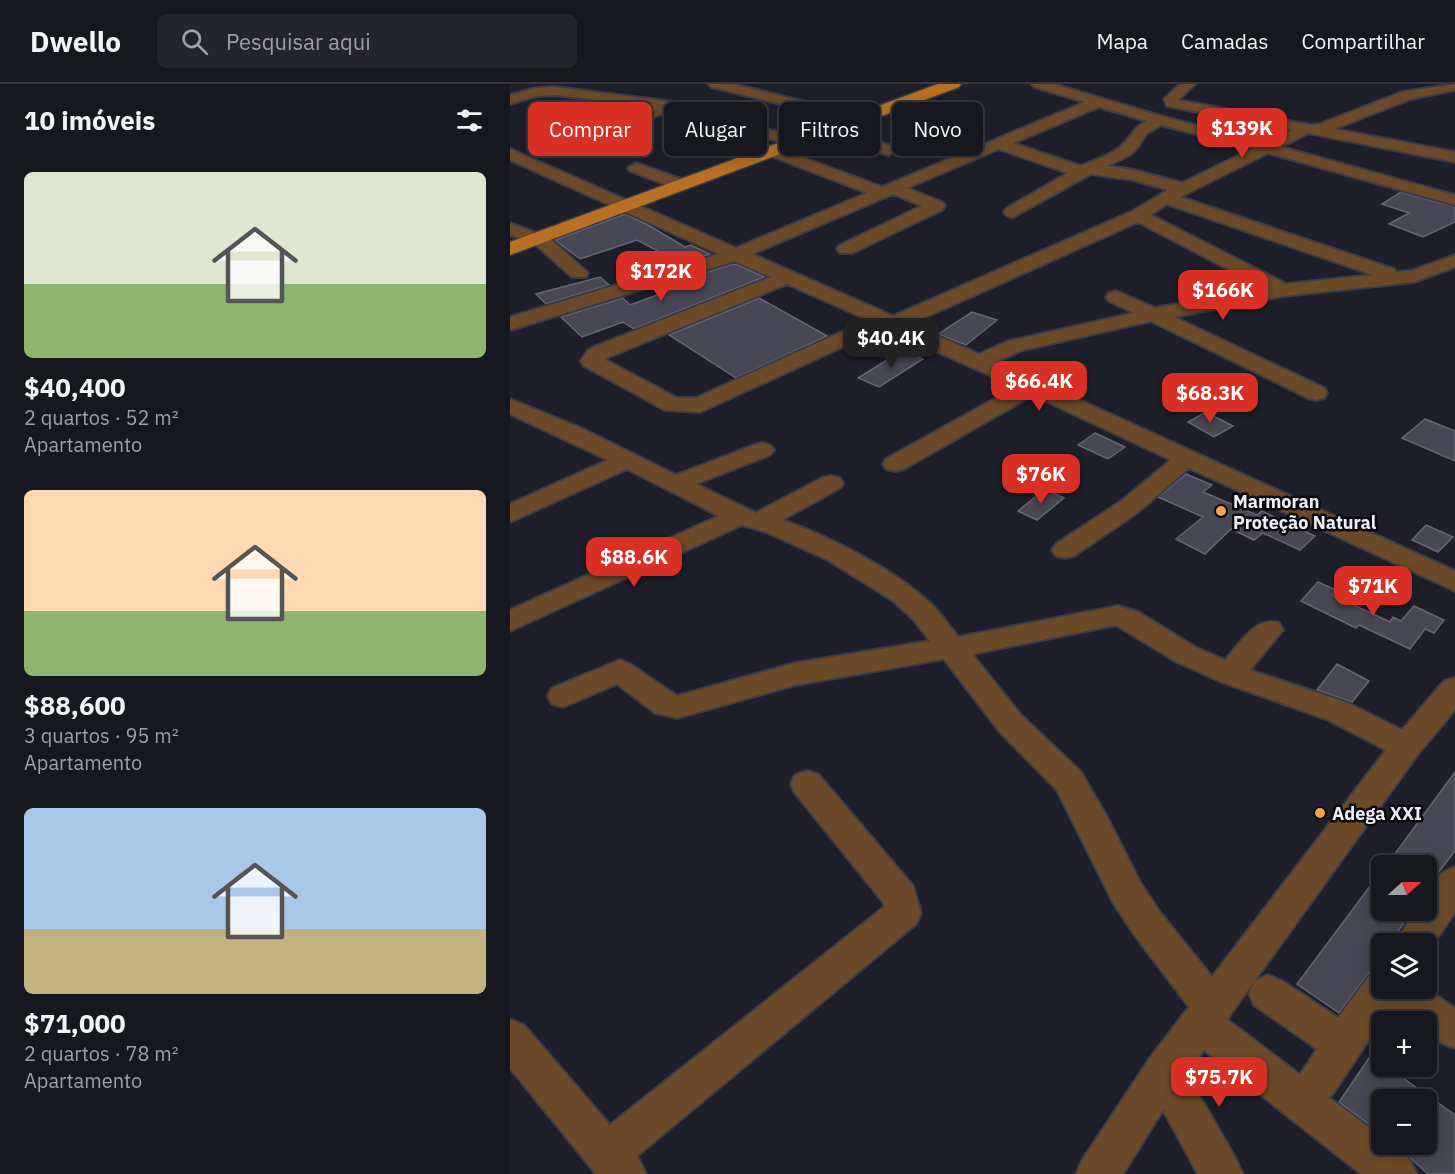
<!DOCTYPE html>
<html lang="pt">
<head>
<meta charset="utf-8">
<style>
  :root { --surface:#171720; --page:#24242d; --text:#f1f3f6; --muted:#9e9fa5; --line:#36363e; --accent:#d93025 }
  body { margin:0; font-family:"IBM Plex Sans",sans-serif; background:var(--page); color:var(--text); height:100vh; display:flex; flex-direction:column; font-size:22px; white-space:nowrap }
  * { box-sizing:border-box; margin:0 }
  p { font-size:20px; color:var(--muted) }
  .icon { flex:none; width:33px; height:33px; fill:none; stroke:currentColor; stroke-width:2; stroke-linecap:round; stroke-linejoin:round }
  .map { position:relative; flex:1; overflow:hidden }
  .sheet { display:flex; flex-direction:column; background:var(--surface); width:510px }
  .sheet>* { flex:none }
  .banner { position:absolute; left:18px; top:18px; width:570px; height:54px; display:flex; gap:12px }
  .needle { width:39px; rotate:69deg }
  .buttons { position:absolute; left:861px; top:771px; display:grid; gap:12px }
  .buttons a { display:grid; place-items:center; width:66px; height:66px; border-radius:9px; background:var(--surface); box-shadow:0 3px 15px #0003,0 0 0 2px var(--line); font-size:30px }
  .price { position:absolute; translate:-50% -51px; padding:0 14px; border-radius:12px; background:var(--accent); color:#fff; font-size:20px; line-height:39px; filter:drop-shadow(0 2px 3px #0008) }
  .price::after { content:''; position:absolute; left:50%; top:36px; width:18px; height:14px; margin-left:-9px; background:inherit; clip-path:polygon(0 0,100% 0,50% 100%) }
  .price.selected { background:#222; color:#fff }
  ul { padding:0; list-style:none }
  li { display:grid; align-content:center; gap:12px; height:318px; padding:0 24px }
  li span { display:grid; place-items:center; height:186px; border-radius:9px; color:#555 }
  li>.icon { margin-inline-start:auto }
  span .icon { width:108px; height:108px; fill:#fffc; stroke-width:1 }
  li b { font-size:26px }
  h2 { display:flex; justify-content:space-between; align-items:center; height:72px; padding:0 24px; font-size:26px }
  .chip { padding:0 21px; border-radius:9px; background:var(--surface); box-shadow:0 3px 15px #0003,0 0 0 2px var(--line); font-size:21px; line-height:54px }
  .chip.selected { background:var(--accent); color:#fff }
  header { display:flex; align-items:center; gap:36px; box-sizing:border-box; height:84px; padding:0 30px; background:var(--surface); border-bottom:2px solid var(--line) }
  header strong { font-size:28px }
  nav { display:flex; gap:33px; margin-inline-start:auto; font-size:21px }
  .search { width:420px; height:54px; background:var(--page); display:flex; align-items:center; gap:15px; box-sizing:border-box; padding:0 21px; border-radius:9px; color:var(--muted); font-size:22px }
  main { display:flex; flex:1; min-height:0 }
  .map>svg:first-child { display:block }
</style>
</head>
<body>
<header>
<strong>Dwello</strong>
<div class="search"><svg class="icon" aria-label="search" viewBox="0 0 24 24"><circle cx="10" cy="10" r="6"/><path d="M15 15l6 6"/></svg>Pesquisar aqui</div>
<nav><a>Mapa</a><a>Camadas</a><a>Compartilhar</a></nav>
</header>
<main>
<section class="sheet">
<h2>10 imóveis<svg class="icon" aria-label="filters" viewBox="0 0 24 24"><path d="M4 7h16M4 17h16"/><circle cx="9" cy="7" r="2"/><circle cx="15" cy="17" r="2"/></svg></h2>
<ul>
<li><span style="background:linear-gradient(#dfe7d0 60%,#8fb573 0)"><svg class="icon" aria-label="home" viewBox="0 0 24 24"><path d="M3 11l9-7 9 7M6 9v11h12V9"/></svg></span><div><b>$40,400</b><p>2 quartos · 52 m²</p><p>Apartamento</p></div></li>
<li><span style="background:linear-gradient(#ffd9b3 65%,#8fb573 0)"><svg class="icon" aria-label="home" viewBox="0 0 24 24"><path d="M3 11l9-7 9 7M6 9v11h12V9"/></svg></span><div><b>$88,600</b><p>3 quartos · 95 m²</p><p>Apartamento</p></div></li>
<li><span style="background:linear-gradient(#a9c7e8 65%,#c2b280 0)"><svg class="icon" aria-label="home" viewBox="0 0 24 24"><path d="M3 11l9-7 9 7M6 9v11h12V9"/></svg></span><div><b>$71,000</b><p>2 quartos · 78 m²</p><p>Apartamento</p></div></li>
</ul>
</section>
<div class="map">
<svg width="945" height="1090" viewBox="0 0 945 1090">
  <rect width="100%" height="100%" fill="#1f1f2b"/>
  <path fill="#474755" stroke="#656573" stroke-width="1.5" d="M891 108 945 123V138L913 153 879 140 899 129 872 120Z
    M115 130 138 141 175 163 181 161 200 170 171 179 127 156 70 175 45 156Z
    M222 180 228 181 254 193 124 245 113 238 72 253 51 233 113 214 120 221 196 193 191 190Z
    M90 193 99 201 36 220 26 210Z
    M249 214 317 252 226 294 159 251Z
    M462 228 487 236 456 261 428 250Z
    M393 266 413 275 369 303 348 294Z
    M696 328 723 342 704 353 678 338Z
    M915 335 945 347V377L892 354Z
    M585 349 615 363 598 375 568 361Z
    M676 390 702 401 693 408 747 431 752 427 805 452 790 466 753 449 744 456 721 445 695 470 666 455 693 433 648 413Z
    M535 405 554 414 527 436 508 427Z
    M916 441 943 453 928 468 902 456Z
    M808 498 826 506 822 511 880 538 883 533 891 537 904 522 934 536 924 549 915 545 900 565 849 541 846 544 791 517Z
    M827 580 859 597 842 618 807 606Z
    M945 688V767L921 798 916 807V782H876Z
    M872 786V826H902L880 860H872V871L829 929 787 900Z
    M861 971 872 979V982H876L945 1031V1090H918L885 1060H916V1016H872V1050L829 1018Z"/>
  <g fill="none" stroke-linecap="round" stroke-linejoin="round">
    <defs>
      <path id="minor" d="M199 0H223L353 32 355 35 348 39 201 3Z
        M522 0H544L654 33 755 59 781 46 662 23 657 22 654 15 670 0H685L668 16 800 41 810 40 892 8 945 0V6L901 15 824 45 945 68V78L798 49 771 63 945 111V121L758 69 670 113 884 185 886 188 901 187 945 171V183L904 198 773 212 664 233 814 304 817 309 814 314 806 316 798 314 641 237 513 266 486 278 945 487V507L679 384 628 428 564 472 555 474 546 472 542 466 546 460 610 418 661 376 523 311 394 385 385 387 376 385 373 380 376 375 506 303 374 244 190 328 155 326 74 282 71 277 78 266 86 262 261 193 225 177 0 246V233L209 170 0 76V65L226 164 357 109 256 70 254 67 256 64H268L372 103 575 18 524 3ZM589 23 637 37C620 46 622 54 610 63 599 72 584 76 571 82L503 59ZM651 41 742 65 672 99 624 86 597 82 620 71 628 63 636 50ZM489 65 558 89 497 124 494 128 497 132 503 133 581 90 623 96 658 106 623 127 383 232 242 170 383 110 412 122 330 161 327 165 330 169H342L432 126 435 122 432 118 397 104ZM657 120 863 191 776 200 641 131ZM628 138 754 204 645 224 606 207 599 209 596 213 599 217 624 229 499 257 469 270 400 240ZM277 200 358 236 186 314H167L94 275Z
        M45 3 181 20 242 42 294 54 297 57 289 62 233 49 178 28 161 26 91 56 86 54 83 51 86 48 142 23 45 11 27 12 0 20V11L26 4Z
        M317 41 384 63 386 66 378 71 312 49 309 46Z
        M126 79 176 97 178 101 170 106 120 87 118 84Z
        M0 139 26 149 35 150 78 189 76 193H62L25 160 0 151Z
        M0 315 71 344 166 391 244 361 252 359 260 361 264 366 260 371 186 400 246 429 312 394 321 392 330 394 333 399 330 404 272 436C319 452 385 486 421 520 431 529 439 542 448 553L608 522 628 528 685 563 715 576C731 559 745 532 769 539L773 546 740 586 838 619 892 646 934 597 945 594V626L908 670 720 931 718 936 790 991 807 965 744 921 739 909 744 897 758 891 772 897 828 934 859 892 872 887V904H915L945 924V964L931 959 916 949V938H900L880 924 822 1011 818 1013 872 1053V1060C890 1060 900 1074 907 1090H851L694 966 677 990 726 1075 733 1090H688L653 1026 613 1090H566L573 1075 640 974 679 923 623 849 604 820 547 706 489 647 434 575 285 601 167 634 145 629 107 600 53 623 42 620 38 612 42 604 110 576 120 580 167 612 285 579 420 557 403 535 382 516 318 476 256 448 232 441 0 547V526L209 432 117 385 0 438V420L98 376 0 330ZM606 541 665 577 709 597 816 635 876 666 702 893 649 827 630 798 597 733 571 688 511 631 462 570Z
        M297 687 309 691 403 802 411 829 406 840 127 1072 136 1090H86L0 984V935L14 941 100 1041 374 823 373 818 285 709 281 700 285 691Z
        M945 783V828L916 871V860H885L905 826H916C916 805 924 790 945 783Z"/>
      <path id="major" d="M428 0H451L449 3 0 171V158Z"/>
    </defs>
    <use href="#minor" stroke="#3c3c47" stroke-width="4"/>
    <use href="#major" stroke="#3c3c47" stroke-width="3"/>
    <use href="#minor" fill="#6c4a29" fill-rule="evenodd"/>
    <use href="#major" fill="#b87023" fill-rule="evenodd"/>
  </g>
  <g fill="#f8a14a" stroke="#09090f" stroke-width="2">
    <circle cx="711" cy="427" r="6"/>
    <circle cx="810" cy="729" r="6"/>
  </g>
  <g text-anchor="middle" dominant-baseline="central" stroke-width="5" stroke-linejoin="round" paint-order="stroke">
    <g font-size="18" font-weight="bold" fill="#ededf6" stroke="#09090f" text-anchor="start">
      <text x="723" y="417">Marmoran<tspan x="723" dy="21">Proteção Natural</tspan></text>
      <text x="822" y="729">Adega XXI</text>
    </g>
  </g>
</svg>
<div class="buttons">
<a><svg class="needle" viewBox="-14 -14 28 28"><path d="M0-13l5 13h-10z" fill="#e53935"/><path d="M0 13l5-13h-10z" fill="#9e9fa5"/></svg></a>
<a><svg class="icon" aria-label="layers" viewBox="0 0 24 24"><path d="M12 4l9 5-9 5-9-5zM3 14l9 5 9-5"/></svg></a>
<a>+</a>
<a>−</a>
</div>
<b class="price" style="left:732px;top:75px">$139K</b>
<b class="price" style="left:151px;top:218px">$172K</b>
<b class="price" style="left:713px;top:237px">$166K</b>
<b class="price selected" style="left:381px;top:285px">$40.4K</b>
<b class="price" style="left:529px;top:328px">$66.4K</b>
<b class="price" style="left:700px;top:340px">$68.3K</b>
<b class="price" style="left:531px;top:421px">$76K</b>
<b class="price" style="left:124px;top:504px">$88.6K</b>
<b class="price" style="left:863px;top:533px">$71K</b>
<b class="price" style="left:709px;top:1024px">$75.7K</b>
<div class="banner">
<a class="chip selected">Comprar</a>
<a class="chip">Alugar</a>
<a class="chip">Filtros</a>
<a class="chip">Novo</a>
</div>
</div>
</main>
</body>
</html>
